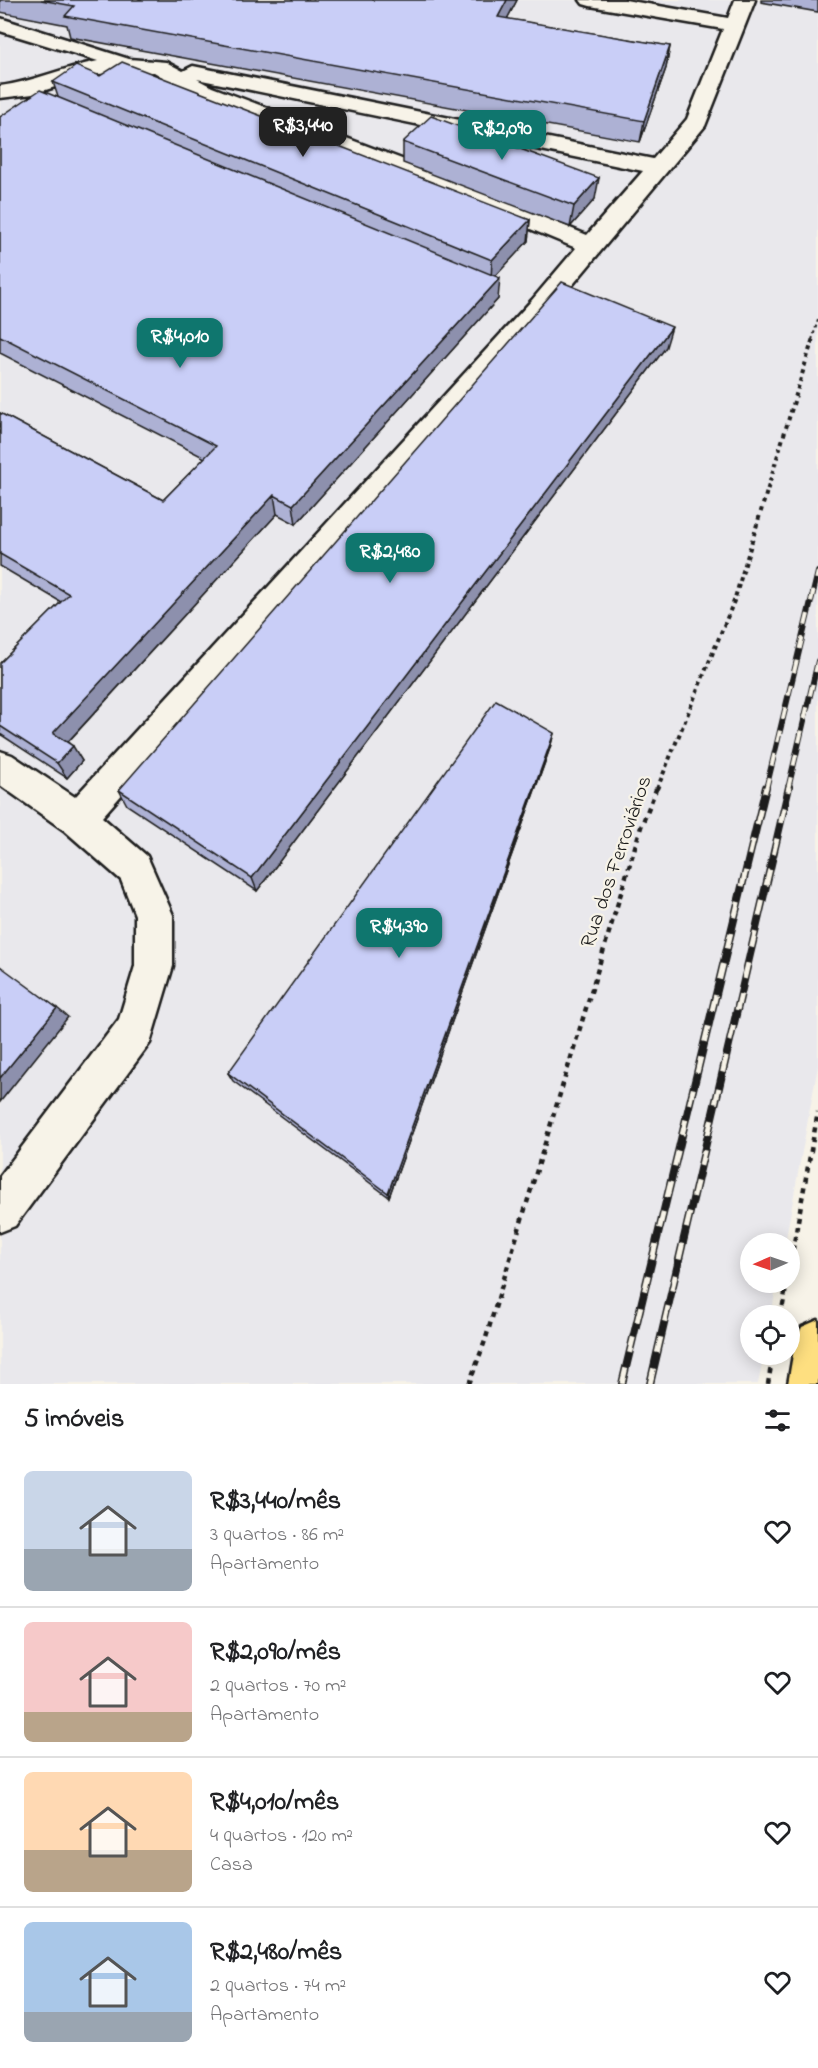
<!DOCTYPE html>
<html lang="pt">
<head>
<meta charset="utf-8">
<style>
  :root { --surface:#fff; --page:#f6f6f6; --text:#202124; --muted:#757577; --line:#e0e0e0; --accent:#0f766e }
  body { margin:0; font-family:"Indie Flower",sans-serif; background:var(--page); color:var(--text); height:100vh; display:flex; flex-direction:column; font-size:22px; white-space:nowrap }
  * { box-sizing:border-box; margin:0 }
  p { font-size:20px; color:var(--muted) }
  .icon { flex:none; width:33px; height:33px; fill:none; stroke:currentColor; stroke-width:2; stroke-linecap:round; stroke-linejoin:round }
  .map { position:relative; height:1384px; overflow:hidden }
  .panel { display:flex; flex-direction:column; background:var(--surface); flex:1 }
  .panel>* { flex:none }
  .needle { width:39px; rotate:268deg }
  .fabs { position:absolute; left:740px; top:1233px; display:grid; gap:12px }
  .fabs a { display:grid; place-items:center; width:60px; height:60px; border-radius:50%; background:var(--surface); box-shadow:0 3px 15px #0003; font-size:30px }
  .price { position:absolute; translate:-50% -51px; padding:0 14px; border-radius:12px; background:var(--accent); color:#fff; font-size:20px; line-height:39px; filter:drop-shadow(0 2px 3px #0008) }
  .price::after { content:''; position:absolute; left:50%; top:36px; width:18px; height:14px; margin-left:-9px; background:inherit; clip-path:polygon(0 0,100% 0,50% 100%) }
  .price.on { background:#222; color:#fff }
  ul { padding:0; list-style:none }
  li { display:flex; align-items:center; gap:18px; height:150px; padding:0 24px }
  li+li { border-top:2px solid var(--line) }
  li span { display:grid; place-items:center; flex:none; width:168px; height:120px; border-radius:9px; color:#555 }
  li>.icon { margin-inline-start:auto }
  span .icon { width:72px; height:72px; fill:#fffc; stroke-width:1 }
  li b { font-size:26px }
  h2 { display:flex; justify-content:space-between; align-items:center; height:72px; padding:0 24px; font-size:26px }
  .map>svg:first-child { display:block }
</style>
</head>
<body>
<div class="map">
<svg width="818" height="1384" viewBox="0 0 818 1384">
  <rect width="100%" height="100%" fill="#f7f3e8"/>
  <filter id="ink" filterUnits="userSpaceOnUse"><feTurbulence type="fractalNoise" baseFrequency=".0167" numOctaves="2"/><feDisplacementMap in="SourceGraphic" scale="12" xChannelSelector="R" yChannelSelector="G"/><feConvolveMatrix kernelMatrix="1 2 1 2 8 2 1 2 1" color-interpolation-filters="sRGB"/></filter>
  <g filter="url(#ink)">
    <path fill="#e9e8ec" d="M0 0H818V1066L785 1243 750 1244V1282L777 1283 771 1315 750 1316V1354L764 1355 758 1384H0Z"/>
    <g fill="none" stroke-linecap="round" stroke-linejoin="round">
      <defs>
        <path id="minor" d="M580 0H625L728 18 735 0H755L705 126 550 312 102 817 147 856 173 915V966L150 1043 15 1226 0 1232V1176L119 1019 135 966V915L121 880 65 831 0 785V751L12 755 75 797 532 300 576 248 391 171 196 97 154 72 96 74 33 94 0 98V86C33 82 64 67 98 61L0 31V18L129 59 166 62 183 71 193 66 653 159 687 119 723 29 590 6 583 4ZM197 79 643 171 587 235 407 161 212 87Z"/>
        <path id="major" d="M818 1320V1384H788L795 1343 802 1327Z"/>
      </defs>
      <use href="#minor" stroke="#1c1c1c" stroke-width="5"/>
      <use href="#major" stroke="#1c1c1c" stroke-width="5"/>
      <path stroke="#1c1c1c" stroke-width="2" stroke-dasharray="3 3" stroke-linecap="butt" d="M812 340 818 320"/>
      <path stroke="#1c1c1c" stroke-width="4" stroke-dasharray="4 4" stroke-linecap="butt" d="M657 789 734 601 813 338"/>
      <path stroke="#1c1c1c" stroke-width="4.5" stroke-dasharray="5 5" stroke-linecap="butt" d="M789 1270 818 1112
        M781 1316 787 1282
        M469 1384 485 1341 641 827 657 787
        M768 1384 773 1354"/>
      <use href="#minor" fill="#f7f3e8" fill-rule="evenodd"/>
      <use href="#major" fill="#fedf80" fill-rule="evenodd"/>
      <defs>
        <path id="rail-far1" d="M766 789 818 572
          M788 789 818 661"/>
        <path id="rail" d="M622 1384 766 787
          M650 1384 789 787"/>
      </defs>
      <use href="#rail-far1" stroke="#1c1c1c" stroke-width="6"/>
      <use href="#rail" stroke="#1c1c1c" stroke-width="8"/>
      <use href="#rail-far1" stroke="#f7f3e8" stroke-width="4" stroke-dasharray="12" stroke-linecap="butt"/>
      <use href="#rail" stroke="#f7f3e8" stroke-width="5" stroke-dasharray="16" stroke-linecap="butt"/>
    </g>
    <path fill="#adb1d4" stroke="#1c1c1c" stroke-width="1.5" d="M0 0H517L507 19 670 46 666 68 640 142 70 37 67 25 0 12Z
      M761 0H818V12L761 2Z
      M100 76 530 220 528 241 495 276 498 299 296 524 277 514 68 742 82 761 67 778 0 734V663L61 602 0 566V413L163 500 205 458 0 353V117L58 97 53 82Z
      M403 142 595 199 570 227 403 163Z
      M666 347 257 891 127 805 119 790Z
      M554 733 550 748 389 1197 233 1081 228 1073Z"/>
    <path fill="#8d90ad" stroke="#1c1c1c" stroke-width="1.5" d="M507 0H517L497 38 498 17Z
      M670 46 666 68 640 142 644 121Z
      M599 178 595 199 570 227 574 206Z
      M530 220 528 241 491 281 492 260Z
      M500 278 498 299 296 524 293 505Z
      M672 327 666 347 257 891 252 878Z
      M274 495 277 514 62 748 53 733Z
      M554 733 550 748 389 1197 388 1193Z
      M73 746 82 761 67 778 57 763Z
      M57 1008 68 1017 0 1102V1078Z"/>
    <path fill="#c9cef7" stroke="#1c1c1c" stroke-width="1.5" d="M41 0H507L498 17 670 46 644 121 65 16 74 6Z
      M122 62 530 220 492 260 53 82 76 66 100 76Z
      M40 90 500 278 293 505 274 495 53 733 73 746 57 763 0 726V663L69 594 0 554V413L163 500 216 446 0 336V117Z
      M431 116 599 178 574 206 403 142Z
      M562 282 672 327 252 878 119 790Z
      M496 700 554 733 388 1193 228 1073Z
      M0 966 57 1008 0 1078Z"/>
  </g>
  <g text-anchor="middle" dominant-baseline="central" stroke-width="4.5" stroke-linejoin="round" paint-order="stroke">
    <g font-size="21" fill="#1c1c1c" stroke="#f7f3e8">
      <text transform="translate(617 862) rotate(-71)">Rua dos Ferroviários</text>
    </g>
  </g>
</svg>
<div class="fabs">
<a><svg class="needle" viewBox="-14 -14 28 28"><path d="M0-13l5 13h-10z" fill="#e53935"/><path d="M0 13l5-13h-10z" fill="#757577"/></svg></a>
<a><svg class="icon" aria-label="locate" viewBox="0 0 24 24"><circle cx="12" cy="12" r="6"/><path d="M12 2v4M12 18v4M2 12h4M18 12h4"/></svg></a>
</div>
<b class="price on" style="left:303px;top:158px">R$3,440</b>
<b class="price" style="left:502px;top:161px">R$2,090</b>
<b class="price" style="left:180px;top:369px">R$4,010</b>
<b class="price" style="left:390px;top:584px">R$2,480</b>
<b class="price" style="left:399px;top:959px">R$4,390</b>
</div>
<section class="panel">
<h2>5 imóveis<svg class="icon" aria-label="filters" viewBox="0 0 24 24"><path d="M4 7h16M4 17h16"/><circle cx="9" cy="7" r="2"/><circle cx="15" cy="17" r="2"/></svg></h2>
<ul>
<li><span style="background:linear-gradient(#c9d6e8 65%,#9aa5b1 0)"><svg class="icon" aria-label="home" viewBox="0 0 24 24"><path d="M3 11l9-7 9 7M6 9v11h12V9"/></svg></span><div><b>R$3,440/mês</b><p>3 quartos · 86 m²</p><p>Apartamento</p></div><svg class="icon" aria-label="heart" viewBox="0 0 24 24"><path d="M12 20l-8-8c-3-5 5-10 8-4 3-6 11-1 8 4z"/></svg></li>
<li><span style="background:linear-gradient(#f6c9c9 75%,#b9a48a 0)"><svg class="icon" aria-label="home" viewBox="0 0 24 24"><path d="M3 11l9-7 9 7M6 9v11h12V9"/></svg></span><div><b>R$2,090/mês</b><p>2 quartos · 70 m²</p><p>Apartamento</p></div><svg class="icon" aria-label="heart" viewBox="0 0 24 24"><path d="M12 20l-8-8c-3-5 5-10 8-4 3-6 11-1 8 4z"/></svg></li>
<li><span style="background:linear-gradient(#ffd9b3 65%,#b9a48a 0)"><svg class="icon" aria-label="home" viewBox="0 0 24 24"><path d="M3 11l9-7 9 7M6 9v11h12V9"/></svg></span><div><b>R$4,010/mês</b><p>4 quartos · 120 m²</p><p>Casa</p></div><svg class="icon" aria-label="heart" viewBox="0 0 24 24"><path d="M12 20l-8-8c-3-5 5-10 8-4 3-6 11-1 8 4z"/></svg></li>
<li><span style="background:linear-gradient(#a9c7e8 75%,#9aa5b1 0)"><svg class="icon" aria-label="home" viewBox="0 0 24 24"><path d="M3 11l9-7 9 7M6 9v11h12V9"/></svg></span><div><b>R$2,480/mês</b><p>2 quartos · 74 m²</p><p>Apartamento</p></div><svg class="icon" aria-label="heart" viewBox="0 0 24 24"><path d="M12 20l-8-8c-3-5 5-10 8-4 3-6 11-1 8 4z"/></svg></li>
</ul>
</section>
</body>
</html>
